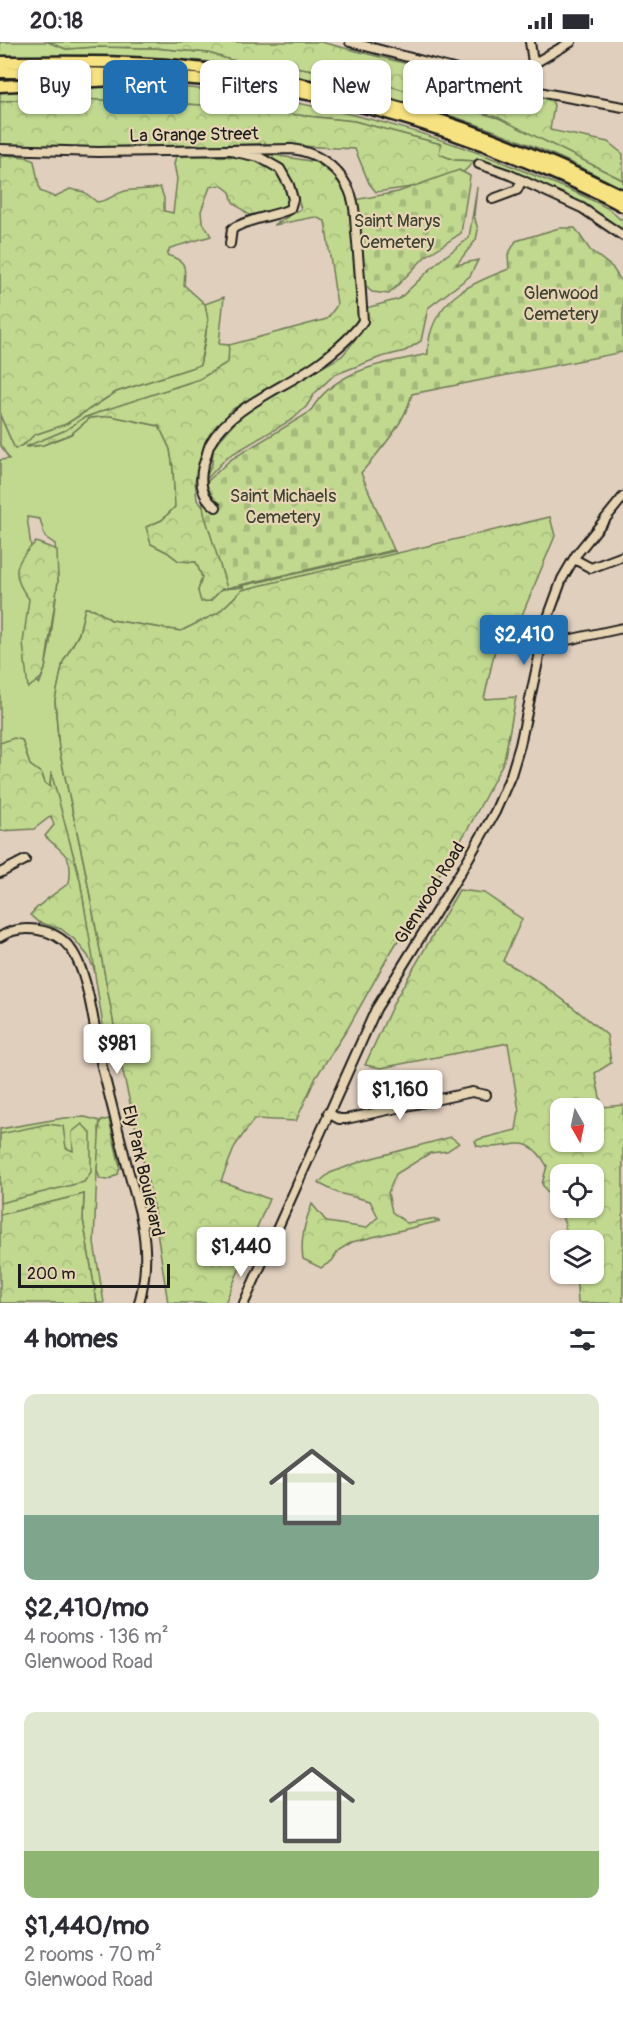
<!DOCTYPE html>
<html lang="en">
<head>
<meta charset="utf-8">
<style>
  :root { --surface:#fff; --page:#f2f2f3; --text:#2b2b33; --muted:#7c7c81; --accent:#1f6fb2 }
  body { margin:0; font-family:Pangolin,sans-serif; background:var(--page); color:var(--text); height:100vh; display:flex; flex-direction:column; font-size:22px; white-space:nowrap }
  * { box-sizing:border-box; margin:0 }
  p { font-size:20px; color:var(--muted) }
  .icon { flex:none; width:33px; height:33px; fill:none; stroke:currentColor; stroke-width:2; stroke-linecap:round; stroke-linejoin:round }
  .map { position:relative; height:1261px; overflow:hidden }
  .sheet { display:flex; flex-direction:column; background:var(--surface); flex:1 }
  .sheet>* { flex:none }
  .top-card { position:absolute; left:18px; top:18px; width:588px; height:54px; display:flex; gap:12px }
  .needle { width:39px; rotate:171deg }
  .fabs { position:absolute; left:550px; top:1056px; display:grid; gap:12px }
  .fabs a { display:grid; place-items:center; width:54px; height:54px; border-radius:12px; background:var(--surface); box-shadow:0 2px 4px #0004; font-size:30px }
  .scale { position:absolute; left:18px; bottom:15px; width:152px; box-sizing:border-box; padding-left:6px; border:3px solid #1c1c1c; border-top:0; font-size:16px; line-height:21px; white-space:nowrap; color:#1c1c1c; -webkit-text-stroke:4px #e6d4b2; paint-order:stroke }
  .price { position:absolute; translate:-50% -51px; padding:0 14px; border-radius:6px; background:#fff; color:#222; font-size:20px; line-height:39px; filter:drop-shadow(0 2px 3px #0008) }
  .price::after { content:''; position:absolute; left:50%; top:36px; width:18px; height:14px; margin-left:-9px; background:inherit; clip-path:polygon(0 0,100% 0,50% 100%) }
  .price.selected { background:var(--accent); color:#fff }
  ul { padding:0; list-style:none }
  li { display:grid; align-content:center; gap:12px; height:318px; padding:0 24px }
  li span { display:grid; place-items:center; height:186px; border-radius:12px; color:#555 }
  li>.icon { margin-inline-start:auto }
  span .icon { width:108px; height:108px; fill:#fffc; stroke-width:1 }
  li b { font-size:26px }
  h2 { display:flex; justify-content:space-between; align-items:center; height:72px; padding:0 24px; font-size:26px }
  .tag { padding:0 21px; border-radius:12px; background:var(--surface); box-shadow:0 2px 4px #0004; font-size:21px; line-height:54px }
  .tag.selected { background:var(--accent); color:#fff }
  .status { display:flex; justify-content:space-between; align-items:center; height:42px; padding:0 30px; background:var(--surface); direction:ltr }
  .status svg { height:16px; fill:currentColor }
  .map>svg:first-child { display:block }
</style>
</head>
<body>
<div class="status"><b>20:18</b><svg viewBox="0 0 49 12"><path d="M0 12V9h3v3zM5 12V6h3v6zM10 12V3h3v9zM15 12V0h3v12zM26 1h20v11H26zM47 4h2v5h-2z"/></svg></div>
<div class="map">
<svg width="623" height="1261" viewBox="0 0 623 1261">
  <defs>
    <pattern id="forest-crowns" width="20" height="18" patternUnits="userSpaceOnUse" patternTransform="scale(1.5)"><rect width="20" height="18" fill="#c1d98f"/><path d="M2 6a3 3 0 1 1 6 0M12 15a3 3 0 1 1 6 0" fill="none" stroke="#a5ba7b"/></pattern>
    <pattern id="cemetery-stones" width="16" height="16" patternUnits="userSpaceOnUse" patternTransform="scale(1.5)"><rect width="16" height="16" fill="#c1d98f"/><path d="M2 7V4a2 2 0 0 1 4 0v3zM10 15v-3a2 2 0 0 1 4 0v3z" fill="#a5ba7b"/></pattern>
  </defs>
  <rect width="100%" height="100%" fill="#e1cfbe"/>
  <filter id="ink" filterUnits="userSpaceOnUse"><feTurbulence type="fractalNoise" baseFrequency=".0167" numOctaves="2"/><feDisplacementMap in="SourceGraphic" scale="12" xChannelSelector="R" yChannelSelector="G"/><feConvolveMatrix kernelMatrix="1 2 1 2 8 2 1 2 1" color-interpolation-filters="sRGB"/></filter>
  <g filter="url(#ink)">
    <path fill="#c1d98f" stroke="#6e7a56" stroke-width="1.5" fill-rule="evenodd" d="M0 0H48L66 7 95 5 155 6 209 11 231 18 296 25 366 37 499 76 623 138V147C520 90 404 55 289 33 252 26 215 19 177 17 118 14 59 14 0 14Z
      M112 42C138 43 164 44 189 46 306 57 424 86 531 132 557 143 586 153 610 168 614 171 616 174 620 177L623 176V190L480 119 454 118 438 112 441 102 354 79 202 63 38 55 0 60V47Z
      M224 255 219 302 229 303V320L200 337 83 376 66 388 27 405 43 403 71 392 90 376 111 374 159 384 170 407 173 426 175 465 162 478 147 485 151 502 167 510 179 519 196 520 202 535 198 549 210 559 222 547 242 545 241 544 395 509 396 512 242 548 218 571 181 589 111 578 94 567 85 566 79 591 63 620 55 659 59 707 84 822 116 992H106L105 996 80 838 51 733 50 746 45 741 42 732 30 723 23 705H0V418L9 417 0 402V373L15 407 26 401 33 393 66 382 116 350 200 323C205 301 209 284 205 262ZM27 475 40 477 45 495 55 502 58 539 50 601 45 627 39 643 33 599 32 512Z
      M85 1075 100 1079 99 1086 100 1101 97 1128 94 1201 104 1261H97L83 1177 84 1152 0 1173V1087L64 1076Z"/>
    <path fill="url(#forest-crowns)" stroke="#6e7a56" stroke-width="1.5" fill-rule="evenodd" d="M48 0H321L447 32 444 44 479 54 484 41 551 56 554 63 550 88 608 100 623 112V138L499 76 366 37 296 25 231 18 209 11 155 6 95 5 66 7Z
      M38 55 202 63 354 79 441 102 439 112 454 118 475 119 459 134 419 144 376 150 369 141 355 107 264 102 26 106 0 104V60Z
      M262 111 316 120 329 130 346 146 353 183 359 277 351 291 311 321 231 368 207 404 195 439 197 458 211 474 235 543 245 545 222 547 210 559 201 560 198 549 202 535 196 520 179 519 167 510 151 502 146 485 162 478 175 465 173 426 170 407 159 384 111 374 90 376 71 392 43 403 25 405 66 388 82 377 102 369 200 337 228 320 229 303 327 277 337 263 325 179 315 175 274 183 301 167 293 140Z
      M5 113 26 115 34 119 40 149 54 155 70 147 84 150 97 160C111 158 114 152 125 149 136 146 148 149 160 145L164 156V169L173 171 177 137 174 122 176 114C206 114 260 109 281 135 286 141 287 150 289 157L284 165 264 172 249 173 233 160 230 150 221 143 210 145 201 169 202 179 211 194 170 206 167 213C186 219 186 223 184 243L205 262 208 278 200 323 116 350 66 382 34 393 26 401 15 407 0 373V115Z
      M477 145 474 173 478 188 476 198 456 223 478 218 470 234 428 266 421 299 405 309 381 315 334 333 315 351 306 365 293 377 227 415 204 440 212 422 213 406 243 371 342 314 362 290 366 266 399 257 438 220 469 196Z
      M550 475 555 494 515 590 497 599 484 657 516 655 504 719 469 785 389 913 348 986 316 1035 296 1079 254 1077 235 1104 221 1139 269 1157 225 1261H168L152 1157 122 1026 84 822 59 707 55 658 63 620 79 592 85 566 94 567 111 578 181 589 218 571 242 548Z
      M36 500 57 508 58 539 45 627 41 636 28 646 23 601 29 557C10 533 14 520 36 500Z
      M14 696 22 698 30 723 42 732 45 741 50 745 51 730 80 838 95 929 88 914 75 898 61 887 38 880 30 873C41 859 55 852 69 841 74 812 63 812 45 794L54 783 51 774 34 787 0 789V701Z
      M459 848 484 851 522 877 503 919C542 939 574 966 607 993L611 1021 595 1031 602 1065 623 1063V1261H578L576 1232H594V1198H569L563 1177 542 1142 547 1124C525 1085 510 1111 477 1104L475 1099 480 1097 516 1088 519 1069 508 1001 381 1026 365 1023 395 958ZM561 1066H594V1100H561ZM561 1132H594V1166H561Z
      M109 1077 120 1125 118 1132 108 1138 100 1137 97 1128 100 1079Z
      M47 1082 63 1084 66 1106 73 1109 72 1090 82 1082 91 1091V1130L84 1140 0 1161V1092Z
      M451 1095 459 1101 447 1109 430 1111 396 1132 388 1151 392 1170 407 1181 431 1177 440 1179 352 1200 339 1208 332 1219 321 1226 303 1217C300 1197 305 1180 312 1162L327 1180 366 1186 378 1175 370 1159 338 1151 318 1141 330 1131 365 1118Z
      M84 1152 83 1177 97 1261H0V1173Z"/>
    <path fill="url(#cemetery-stones)" stroke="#6e7a56" stroke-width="1.5" d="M459 128 470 134 461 191 425 215 389 252 372 250 364 243 354 158 398 150Z
      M559 186H575L590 208 612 225 623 242V310L412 352C404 383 381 407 361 431L394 508 227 546 204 471 202 456 208 439 230 418 310 370C334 327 384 321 428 312 427 305 429 300 430 293 440 254 474 240 509 227L508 213 516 199Z"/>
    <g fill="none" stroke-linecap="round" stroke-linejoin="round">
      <defs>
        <path id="minor" d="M350 0 549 52 623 65
          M530 0 537 48
          M533 22 571 0
          M0 107 98 110 292 107C315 110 336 123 347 144 355 158 355 175 356 190 359 220 361 249 363 279 352 295 336 308 320 320 286 345 231 364 210 402 207 409 206 417 203 424 199 440 202 455 216 465
          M479 122 508 132 582 166 623 194
          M493 157 517 148 522 138
          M230 202 232 187C249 176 272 175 290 167L293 157 289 143 280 127 259 115 235 110
          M574 517 591 526 623 514
          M542 601 549 602 623 586
          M0 831 25 818
          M0 895C21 881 55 886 70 906 90 931 95 996 103 1029 112 1063 120 1097 129 1131 136 1156 144 1181 145 1207 146 1226 144 1243 139 1261
          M328 1071 339 1077H346L472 1050 486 1053
          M244 1261 376 967 460 831 495 770 511 733 520 703 547 578 562 537 576 513 623 455"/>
        <path id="highway" d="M0 20C68 20 137 18 204 27 355 45 487 86 623 154
          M0 30C79 30 157 32 236 41 337 52 438 83 532 122 563 135 594 148 623 164
          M0 44 114 38"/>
      </defs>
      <use href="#minor" stroke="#1c1c1c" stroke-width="12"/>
      <use href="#highway" stroke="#1c1c1c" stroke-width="15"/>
      <use href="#minor" stroke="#e6d4b2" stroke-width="8"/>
      <use href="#highway" stroke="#f7e281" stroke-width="10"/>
    </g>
  </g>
  <g text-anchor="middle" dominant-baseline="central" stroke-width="4.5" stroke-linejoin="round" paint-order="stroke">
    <g font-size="18" fill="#1c1c1c" stroke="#e6d4b2">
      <text transform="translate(194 93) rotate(-1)">La Grange Street</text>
      <text transform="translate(430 851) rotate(-58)">Glenwood Road</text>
      <text transform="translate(143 1129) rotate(77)">Ely Park Boulevard</text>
    </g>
    <g font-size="18" fill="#3d4233" stroke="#e6d4b2">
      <text x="397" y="179">Saint Marys<tspan x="397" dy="21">Cemetery</tspan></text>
      <text x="561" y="251">Glenwood<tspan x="561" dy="21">Cemetery</tspan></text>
      <text x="283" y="454">Saint Michaels<tspan x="283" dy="21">Cemetery</tspan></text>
    </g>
  </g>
</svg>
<div class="fabs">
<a><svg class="needle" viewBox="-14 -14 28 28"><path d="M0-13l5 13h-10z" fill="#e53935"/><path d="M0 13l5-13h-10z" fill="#7c7c81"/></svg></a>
<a><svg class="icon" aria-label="locate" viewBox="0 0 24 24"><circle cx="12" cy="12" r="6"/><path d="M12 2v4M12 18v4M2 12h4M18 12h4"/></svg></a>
<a><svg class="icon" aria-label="layers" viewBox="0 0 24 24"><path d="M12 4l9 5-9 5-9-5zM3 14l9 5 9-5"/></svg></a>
</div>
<div class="scale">200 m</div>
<b class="price selected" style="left:524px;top:624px">$2,410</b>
<b class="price" style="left:117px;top:1033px">$981</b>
<b class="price" style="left:400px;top:1079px">$1,160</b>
<b class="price" style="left:241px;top:1236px">$1,440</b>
<div class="top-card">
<a class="tag">Buy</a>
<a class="tag selected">Rent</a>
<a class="tag">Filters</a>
<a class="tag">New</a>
<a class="tag">Apartment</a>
</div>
</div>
<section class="sheet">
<h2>4 homes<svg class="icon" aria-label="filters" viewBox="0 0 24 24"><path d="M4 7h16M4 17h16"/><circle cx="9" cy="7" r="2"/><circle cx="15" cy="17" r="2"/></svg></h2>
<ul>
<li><span style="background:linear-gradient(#dfe7d0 65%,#7fa58c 0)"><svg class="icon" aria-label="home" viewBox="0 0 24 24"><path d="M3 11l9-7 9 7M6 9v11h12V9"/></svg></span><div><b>$2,410/mo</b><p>4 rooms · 136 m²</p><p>Glenwood Road</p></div></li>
<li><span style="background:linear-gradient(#dfe7d0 75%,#8fb573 0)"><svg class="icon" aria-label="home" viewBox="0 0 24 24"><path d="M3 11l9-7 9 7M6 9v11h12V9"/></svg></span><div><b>$1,440/mo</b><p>2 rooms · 70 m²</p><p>Glenwood Road</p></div></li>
</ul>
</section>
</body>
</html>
